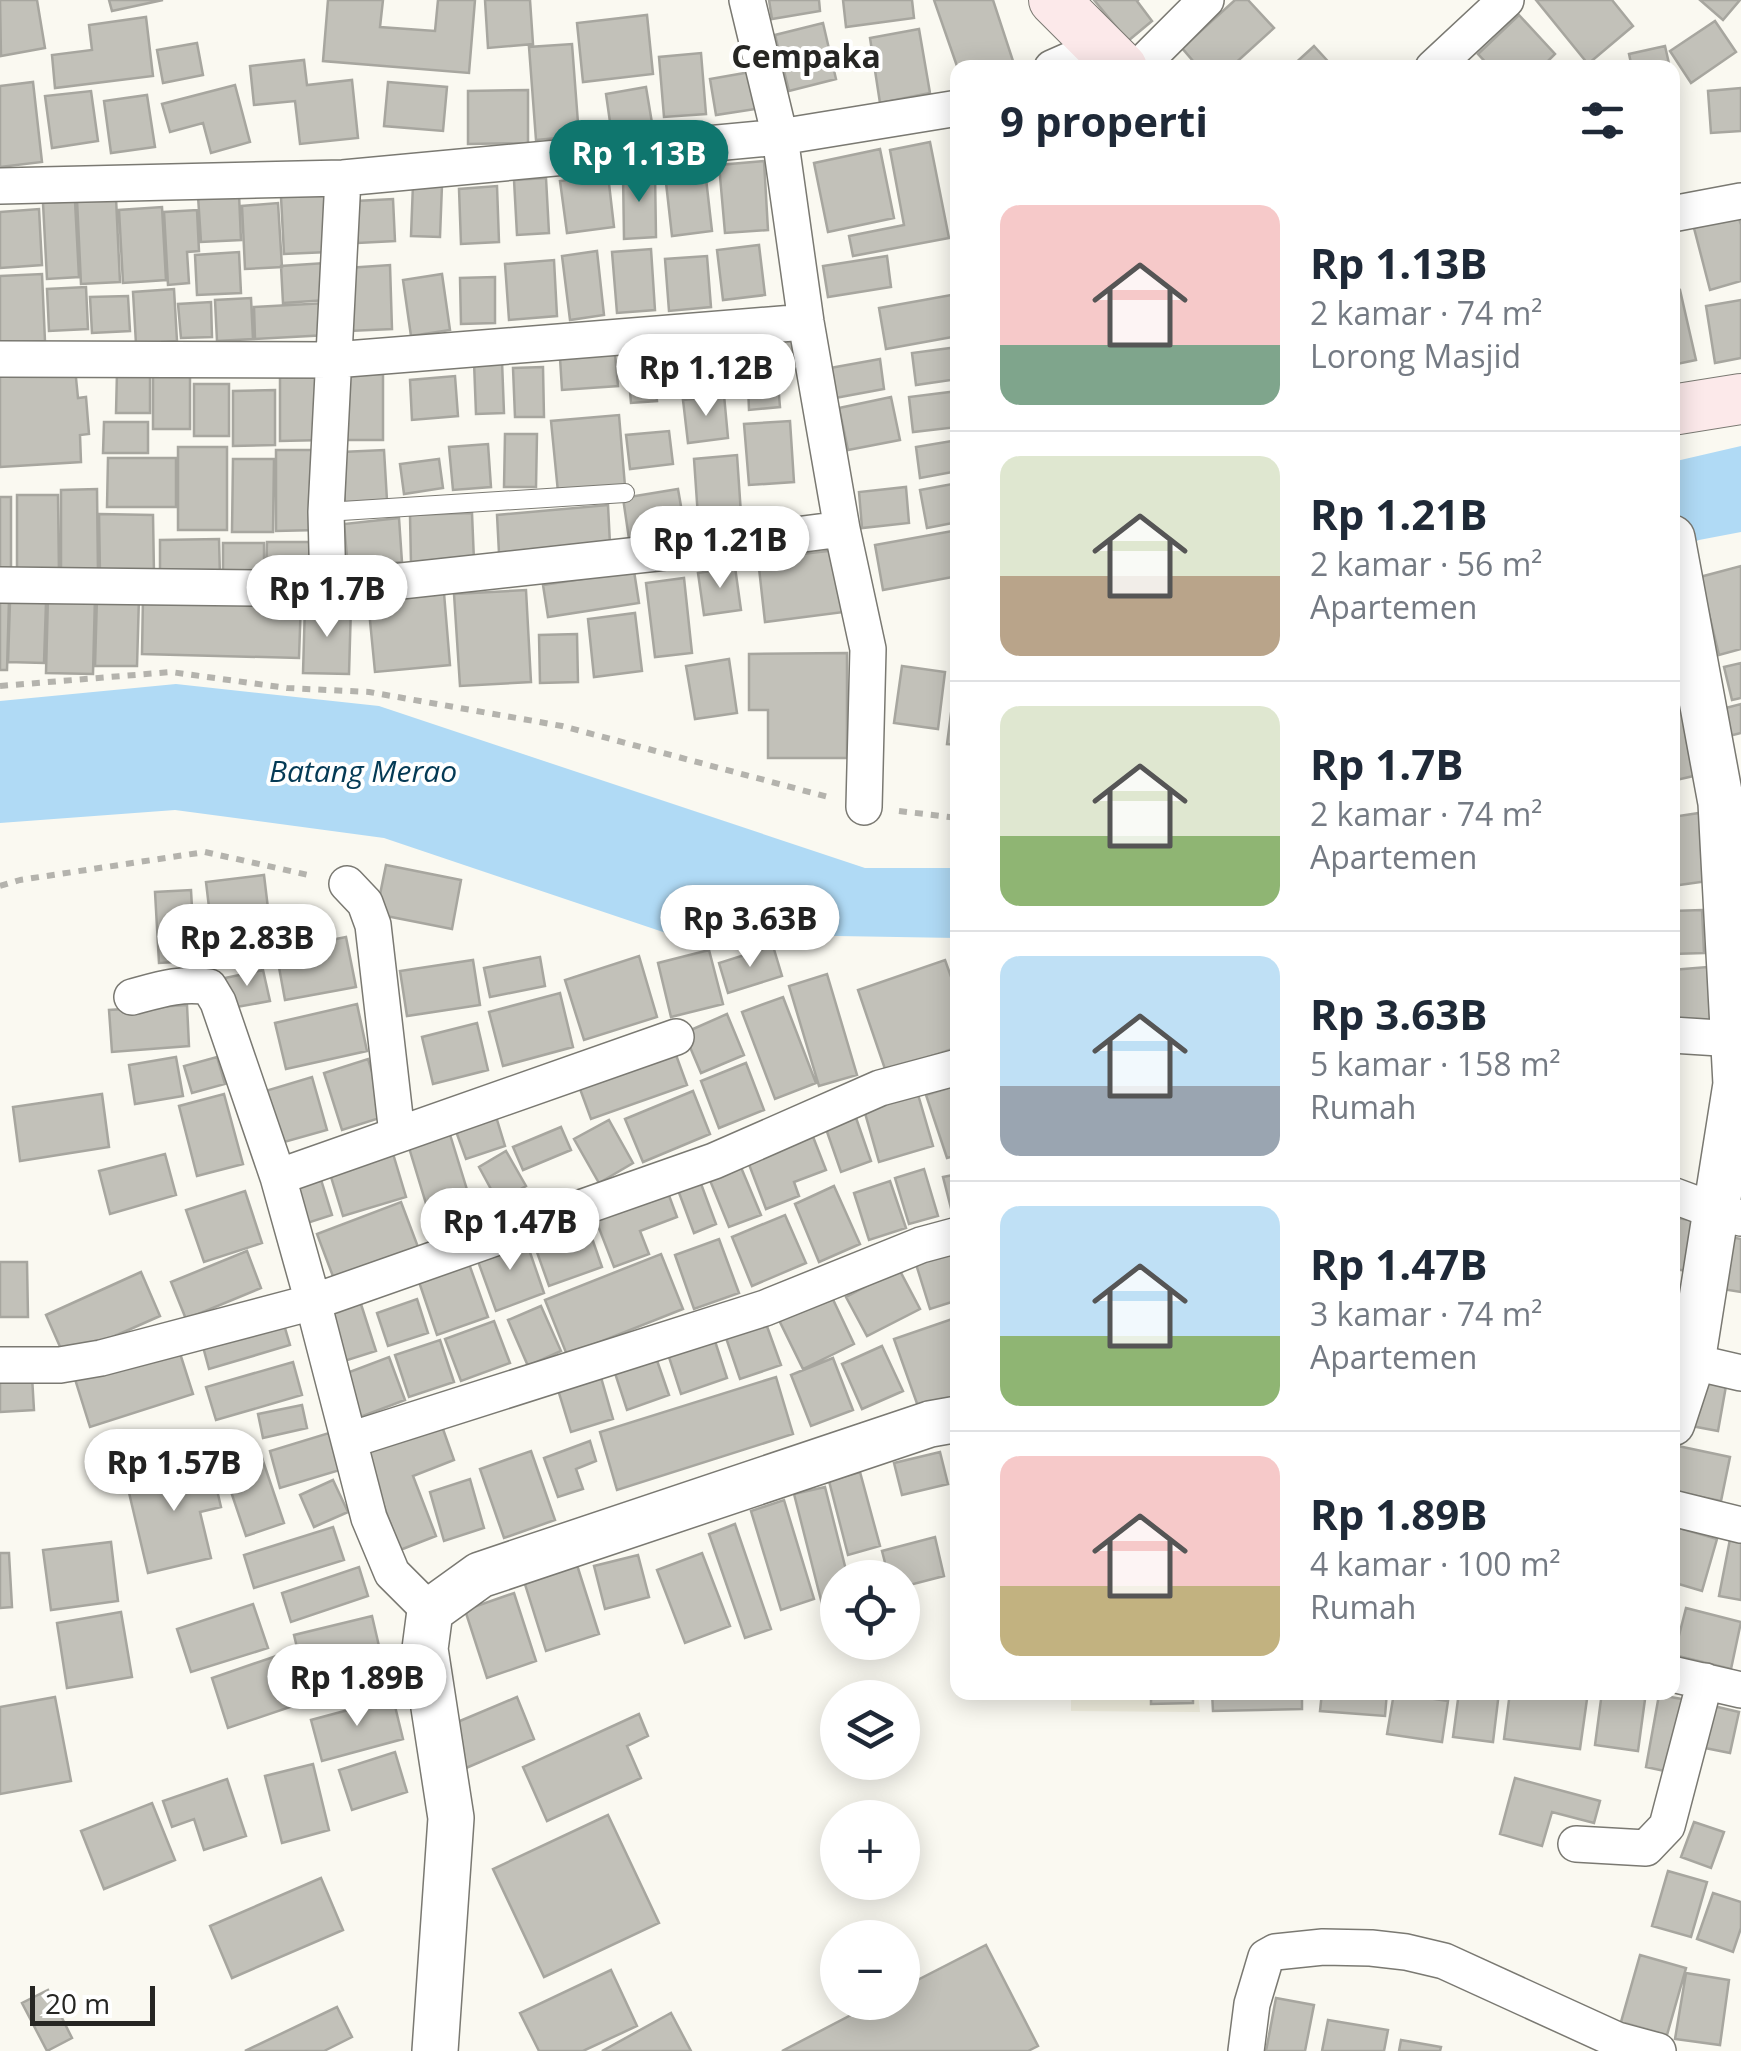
<!DOCTYPE html>
<html lang="id">
<head>
<meta charset="utf-8">
<style>
  :root { --surface:#fff; --page:#f6f6f7; --text:#1f2937; --muted:#747a83; --line:#e0e1e3; --accent:#0f766e }
  body { margin:0; font-family:"Open Sans",sans-serif; background:var(--page); color:var(--text); height:100vh; display:flex; flex-direction:column; font-size:38px; white-space:nowrap }
  * { box-sizing:border-box; margin:0 }
  p { font-size:32px; color:var(--muted) }
  .icon { flex:none; width:55px; height:55px; fill:none; stroke:currentColor; stroke-width:2; stroke-linecap:round; stroke-linejoin:round }
  .map { position:relative; flex:1; overflow:hidden }
  .sheet { position:absolute; left:950px; top:60px; width:730px; height:1640px; display:flex; flex-direction:column; background:var(--surface); border-radius:20px; box-shadow:0 5px 25px #0003 }
  .sheet>* { flex:none }
  .fabs { position:absolute; left:820px; top:1560px; display:grid; gap:20px }
  .fabs a { display:grid; place-items:center; width:100px; height:100px; border-radius:50%; background:var(--surface); box-shadow:0 5px 25px #0003; font-size:50px }
  .scale { position:absolute; left:30px; bottom:25px; width:125px; box-sizing:border-box; padding-left:10px; border:5px solid #262623; border-top:0; font-size:28px; line-height:35px; white-space:nowrap; color:#262623; -webkit-text-stroke:8px #fff; paint-order:stroke }
  .price { position:absolute; translate:-50% -85px; padding:0 22px; border-radius:35px; background:#fff; color:#222; font-size:32px; line-height:65px; filter:drop-shadow(0 2px 5px #0008) }
  .price::after { content:''; position:absolute; left:50%; top:60px; width:30px; height:22px; margin-left:-15px; background:inherit; clip-path:polygon(0 0,100% 0,50% 100%) }
  .price.current { background:var(--accent); color:#fff }
  ul { padding:0; list-style:none }
  li { display:flex; align-items:center; gap:30px; height:250px; padding:0 50px }
  li+li { border-top:2px solid var(--line) }
  li span { display:grid; place-items:center; flex:none; width:280px; height:200px; border-radius:20px; color:#555 }
  li>.icon { margin-inline-start:auto }
  span .icon { width:120px; height:120px; fill:#fffc; stroke-width:1 }
  li b { font-size:42px }
  h2 { display:flex; justify-content:space-between; align-items:center; height:120px; padding:0 50px; font-size:42px }
  .map>svg:first-child { display:block }
</style>
</head>
<body>
<div class="map">
<svg width="1741" height="2051" viewBox="0 0 1741 2051">
  <rect width="100%" height="100%" fill="#faf9f1"/>
  <path fill="#f0eede" d="M1071 1693H1198L1200 1712 1071 1711Z"/>
  <path fill="#b0daf5" d="M1741 446V532L1699 540 1673 551 1672 462Z
    M176 684 379 706 865 868H957V938L666 933 384 838 175 810 0 823V701Z"/>
  <path fill="#c2c1b9" stroke="#a7a69f" stroke-width="2.5" d="M0 0H37L45 48 1 56Z
    M109 0H163L112 11Z
    M328 0H383L380 27 435 31 438 0H475L469 73 323 61Z
    M485 0H530L533 44 488 48Z
    M769 0H819L820 11 772 19Z
    M843 0H912L914 18 846 27Z
    M934 0H993L1013 61 995 68H958V69Z
    M1094 0H1138L1137 1 1152 21 1128 41Z
    M1235 0H1248L1274 28 1230 68H1199L1182 48Z
    M1536 0H1612L1633 26 1588 64Z
    M1700 0H1740L1723 20Z
    M647 15 653 74 583 82 577 23Z
    M1519 15 1555 54 1541 68H1491L1478 54Z
    M146 17 153 76 55 88 52 55 92 50 89 25Z
    M1715 21 1736 52 1691 83 1670 51Z
    M823 23 836 79 789 91 775 35Z
    M919 29 930 93 880 103 870 38Z
    M197 43 203 75 163 83 157 50Z
    M572 44 579 136 536 140 529 47Z
    M1314 46 1334 68H1290Z
    M1665 46 1670 68H1632L1629 54Z
    M701 53 706 114 664 117 659 57Z
    M304 60 307 85 352 80 358 138 300 144 295 101 254 105 250 66Z
    M756 71 762 108 716 115 710 79Z
    M33 82 42 162 0 167V86Z
    M388 82 447 87 443 131 384 126Z
    M235 85 250 142 211 153 203 123 170 132 162 104Z
    M646 87 653 129 612 136 606 94Z
    M1741 88V131L1711 133 1708 91Z
    M528 90V143L468 144V91Z
    M91 91 98 141 52 148 45 96Z
    M147 95 155 147 111 153 104 101Z
    M930 142 949 238 853 256 849 236 904 225 890 150Z
    M880 149 894 218 828 232 814 163Z
    M704 161 712 231 672 236 664 165Z
    M764 161 768 230 725 233 719 165Z
    M655 172 656 237 624 239 623 173Z
    M608 175 614 227 567 233 560 181Z
    M546 178 549 233 517 235 514 180Z
    M413 184 442 185 440 237 411 236Z
    M497 186 499 242 461 244 459 189Z
    M239 194 241 240 201 242 198 196Z
    M324 195 328 252 284 254 281 197Z
    M116 198 120 282 81 284 77 200Z
    M393 199 395 241 358 243 356 201Z
    M75 201 79 277 47 279 43 203Z
    M278 203 282 267 245 269 242 206Z
    M162 207 166 280 123 283 119 210Z
    M39 209 42 265 0 268V212Z
    M197 210 199 251 187 252 189 283 168 285 164 212Z
    M1738 215 1741 225V281L1710 290 1694 228Z
    M759 245 765 295 723 300 717 250Z
    M651 249 655 310 617 313 612 252Z
    M597 251 604 315 570 320 562 256Z
    M239 252 241 293 197 295 195 255Z
    M707 256 711 307 669 311 665 259Z
    M887 256 891 287 828 297 823 266Z
    M554 260 557 316 509 320 505 264Z
    M325 263 327 300 283 303 281 266Z
    M390 265 392 329 349 331 347 268Z
    M42 274 45 341 0 344V276Z
    M442 274 450 330 411 336 403 280Z
    M495 277V323L461 324 460 278Z
    M86 287 88 329 49 331 47 289Z
    M174 289 177 341 136 344 133 292Z
    M1680 290 1696 360 1672 365V292Z
    M957 294 958 336 886 349 879 308Z
    M128 296 130 331 92 333 90 297Z
    M251 298 253 339 217 341 215 300Z
    M1741 300V358L1715 363 1706 306Z
    M211 302 212 337 181 338 178 304Z
    M326 303 328 335 255 339 254 307Z
    M794 328 795 366 741 369V330Z
    M671 340H729V378H671Z
    M958 347V379L916 385 912 353Z
    M615 354 618 386 562 390 560 358Z
    M652 356 657 401 631 403 627 358Z
    M880 359 884 389 835 398 830 368Z
    M502 361 504 413 476 414 474 362Z
    M543 367 544 417H515L513 368Z
    M75 368 78 398 86 397 89 434 80 435 81 462 0 467V374Z
    M280 370H325V440L280 441Z
    M117 372H150V413H116Z
    M153 374H190V429H153Z
    M342 374H383V440H342Z
    M455 376 458 416 412 420 410 380Z
    M778 383 780 407 749 410 748 385Z
    M194 384H229V436H194Z
    M275 390V445L233 446V391Z
    M958 391V427L913 432 909 397Z
    M724 395 728 438 688 443 683 400Z
    M891 397 900 440 848 450 839 408Z
    M619 415 625 486 558 492 551 421Z
    M790 421 794 482 749 485 744 424Z
    M104 422H148V453H103Z
    M669 431 673 464 630 469 626 435Z
    M505 434H537L536 487H504Z
    M958 440V471L920 478 916 447Z
    M488 444 491 487 453 490 449 447Z
    M178 447H227V530H178Z
    M276 450H318V530L276 531Z
    M384 450 387 500 345 503 342 452Z
    M737 455 741 514 698 517 694 459Z
    M108 458H176V507H107Z
    M233 459H274L273 532H232Z
    M439 459 443 488 404 494 400 464Z
    M958 483V522L927 528 920 490Z
    M906 487 909 523 862 528 859 492Z
    M97 489 98 574H61V490Z
    M678 489 685 529 629 539 623 498Z
    M17 495H58L59 574 17 575Z
    M0 497H11V568H0Z
    M608 505 610 544 499 553 497 515Z
    M472 513 474 561 411 564 410 515Z
    M99 514 153 515 154 574H100Z
    M399 518 402 562 348 567 344 524Z
    M958 530V576L883 590 875 545Z
    M219 539 220 577H160V540Z
    M267 542H316L315 578H266Z
    M223 543H264V577L223 578Z
    M837 550 844 612 765 622 758 559Z
    M1741 566V649L1719 655 1700 577Z
    M735 567 741 610 704 615 698 573Z
    M634 571 639 603 548 617 543 585Z
    M684 578 692 653 655 657 646 583Z
    M526 590 531 682 460 686 454 594Z
    M444 593 450 665 375 672 368 600Z
    M48 596 95 597 93 674 46 673Z
    M97 596 139 597 137 666H95Z
    M143 597 301 600 299 658 142 654Z
    M0 600H9L7 670H0Z
    M10 602 46 603 44 663 8 662Z
    M305 605 351 606 349 674 303 673Z
    M635 613 642 671 594 677 588 619Z
    M577 634 578 682 540 683 539 635Z
    M847 653V758H768V710H749V654Z
    M729 659 737 713 695 719 686 666Z
    M1741 663V698L1732 700 1724 667Z
    M902 666 945 672 938 729 894 723Z
    M956 675H958V745L947 744Z
    M1741 704V733L1729 736 1722 709Z
    M1681 707 1698 775 1672 781V709Z
    M1699 813 1708 881 1672 886V817Z
    M386 865 461 880 452 929 376 914Z
    M264 875 273 950 215 958 206 882Z
    M191 890 195 961 159 963 155 892Z
    M1702 910 1704 953 1672 954V911Z
    M346 937 356 987 285 1000 276 951Z
    M773 946 782 976 728 993 719 963Z
    M709 950 723 1004 671 1017 658 963Z
    M639 956 657 1017 584 1040 565 980Z
    M540 957 545 986 490 997 484 968Z
    M473 960 480 1005 407 1016 400 971Z
    M945 960 958 996V1047L886 1072 858 990Z
    M1707 967 1712 1020 1672 1023V970Z
    M263 970 270 1001 231 1008 225 978Z
    M827 974 857 1075 819 1086 789 986Z
    M560 993 573 1047 503 1066 489 1012Z
    M783 997 816 1083 775 1099 742 1012Z
    M357 1004 367 1051 286 1069 275 1023Z
    M187 1005 189 1046 112 1052 109 1010Z
    M727 1014 744 1055 701 1073 684 1033Z
    M477 1023 488 1070 433 1084 422 1037Z
    M672 1044 687 1085 591 1119 576 1078Z
    M176 1057 183 1096 135 1104 129 1065Z
    M217 1057 225 1084 192 1093 184 1066Z
    M368 1059 386 1116 342 1130 324 1073Z
    M746 1063 764 1110 719 1128 701 1081Z
    M312 1077 327 1130 277 1144 262 1092Z
    M958 1085V1155L947 1158 926 1095Z
    M693 1091 710 1134 643 1162 625 1119Z
    M917 1091 933 1146 879 1162 863 1106Z
    M102 1094 109 1147 20 1161 13 1107Z
    M224 1094 243 1164 197 1176 179 1106Z
    M494 1110 505 1146 466 1159 453 1123Z
    M855 1115 871 1161 841 1172 825 1126Z
    M609 1120 633 1163 599 1183 574 1139Z
    M561 1127 571 1150 523 1170 513 1147Z
    M448 1128 468 1193 427 1207 407 1141Z
    M810 1129 826 1170 794 1182 799 1196 766 1209 745 1154Z
    M391 1147 406 1197 343 1216 328 1167Z
    M506 1151 526 1186 498 1202 479 1167Z
    M165 1154 176 1195 110 1214 99 1171Z
    M740 1165 761 1215 729 1227 709 1178Z
    M924 1169 938 1216 909 1224 895 1178Z
    M318 1170 332 1215 301 1225 287 1180Z
    M697 1173 716 1224 694 1233 675 1182Z
    M958 1174V1215L953 1216 943 1177Z
    M890 1181 906 1228 869 1240 854 1193Z
    M664 1182 677 1217 640 1231 649 1254 614 1267 592 1210Z
    M834 1186 860 1244 819 1262 795 1204Z
    M245 1191 262 1243 204 1262 186 1210Z
    M401 1202 418 1247 334 1279 317 1234Z
    M785 1215 806 1263 752 1286 732 1237Z
    M1672 1217 1695 1221 1685 1271 1672 1268Z
    M585 1218 602 1267 549 1286 532 1238Z
    M524 1235 544 1293 496 1311 475 1253Z
    M1725 1236 1741 1239V1292L1716 1288Z
    M719 1239 739 1293 694 1309 675 1255Z
    M247 1251 261 1288 186 1319 171 1282Z
    M958 1252V1300L930 1309 915 1261Z
    M661 1254 683 1309 567 1355 545 1300Z
    M468 1261 488 1317 437 1335 418 1279Z
    M0 1262H27L28 1317H0Z
    M899 1269 920 1309 867 1336 846 1297Z
    M141 1272 160 1316 65 1358 46 1315Z
    M829 1291 854 1344 803 1369 777 1316Z
    M417 1299 428 1333 388 1346 377 1313Z
    M360 1301 376 1351 338 1363 322 1313Z
    M541 1306 561 1351 528 1366 508 1320Z
    M958 1317V1399L920 1412 894 1339Z
    M282 1318 290 1345 209 1369 202 1343Z
    M764 1318 781 1365 740 1379 724 1332Z
    M494 1321 510 1363 461 1381 445 1339Z
    M713 1335 727 1378 681 1394 667 1351Z
    M440 1340 454 1382 409 1397 395 1355Z
    M882 1346 903 1391 862 1409 842 1364Z
    M178 1347 193 1394 90 1427 75 1379Z
    M653 1349 669 1395 627 1410 612 1364Z
    M389 1357 405 1400 355 1419 339 1376Z
    M833 1358 853 1410 811 1426 791 1375Z
    M293 1362 302 1395 216 1420 206 1387Z
    M598 1367 613 1419 571 1432 555 1380Z
    M32 1376 34 1410 0 1412V1378Z
    M776 1377 793 1434 617 1490 600 1432Z
    M1694 1381 1726 1386 1718 1431 1686 1425Z
    M302 1405 307 1428 263 1438 258 1414Z
    M438 1415 454 1460 413 1476 436 1536 400 1550 361 1443Z
    M329 1433 340 1470 280 1488 270 1451Z
    M590 1441 596 1461 576 1469 583 1489 558 1497 544 1458Z
    M1678 1446 1730 1457 1721 1501 1672 1491V1472Z
    M531 1451 555 1520 504 1538 480 1469Z
    M940 1452 948 1484 902 1495 894 1463Z
    M262 1458 284 1523 246 1536 224 1471Z
    M210 1460 221 1507 200 1512 211 1558 148 1573 126 1480Z
    M860 1472 880 1546 848 1555 829 1481Z
    M470 1479 484 1528 444 1541 430 1492Z
    M333 1480 348 1512 314 1527 300 1495Z
    M825 1487 848 1578H838V1600L822 1604 794 1494Z
    M784 1500 814 1599 781 1610 751 1511Z
    M735 1524 771 1629 745 1638 709 1534Z
    M333 1527 344 1560 254 1588 244 1555Z
    M1676 1527 1717 1539 1702 1591 1672 1582V1538Z
    M1731 1534 1741 1535V1600L1719 1596Z
    M935 1537 944 1576 902 1587V1578H889L882 1551Z
    M111 1542 118 1601 51 1610 43 1550Z
    M0 1553H9L12 1607 0 1608Z
    M702 1553 730 1626 685 1643 657 1570Z
    M638 1555 649 1597 605 1609 594 1566Z
    M577 1565 599 1634 546 1651 524 1581Z
    M359 1567 368 1596 291 1622 282 1593Z
    M514 1593 536 1661 487 1678 465 1610Z
    M253 1604 268 1648 191 1672 177 1629Z
    M1686 1608 1741 1622 1731 1669 1674 1655Z
    M121 1612 132 1677 67 1688 57 1623Z
    M372 1616 389 1689 311 1707 294 1635Z
    M279 1655 296 1705 228 1728 212 1678Z
    M1151 1692H1193V1703L1151 1704Z
    M1212 1692H1302V1709L1213 1711Z
    M1322 1692H1387L1385 1716 1320 1711Z
    M1459 1692H1499L1493 1742 1453 1737Z
    M1510 1692H1588L1580 1749 1504 1739Z
    M1602 1692H1646L1638 1751 1595 1745Z
    M1394 1693 1448 1701 1442 1742 1387 1734Z
    M1659 1695 1688 1700 1674 1773 1646 1767Z
    M55 1697 71 1781 0 1794V1707Z
    M517 1697 534 1739 466 1768 448 1726Z
    M393 1698 403 1739 322 1761 311 1720Z
    M1705 1704 1739 1712 1730 1753 1695 1746Z
    M639 1714 648 1736 627 1746 641 1778 547 1821 523 1767Z
    M395 1752 407 1792 352 1810 339 1770Z
    M313 1764 329 1830 282 1843 265 1776Z
    M1515 1778 1600 1801 1594 1823 1552 1812 1542 1846 1500 1834Z
    M227 1779 246 1836 204 1850 194 1819 172 1827 163 1801Z
    M152 1803 175 1860 104 1889 81 1831Z
    M608 1815 659 1923 544 1977 493 1869Z
    M1694 1822 1724 1832 1711 1868 1681 1857Z
    M1668 1871 1707 1882 1691 1937 1652 1926Z
    M321 1878 343 1930 232 1978 210 1926Z
    M1713 1893 1741 1902V1928L1733 1952 1697 1939Z
    M986 1945 1038 2046 1028 2051H782L876 2002H902V1988Z
    M1640 1955 1686 1968 1667 2035 1621 2022Z
    M611 1970 637 2026 583 2051H539L520 2013Z
    M1686 1973 1729 1980 1720 2045 1675 2039Z
    M48 1990 72 2038 47 2051 22 2003Z
    M1276 1998 1314 2005 1305 2051H1266Z
    M337 2007 352 2037 324 2051H245Z
    M671 2013 691 2051H602Z
    M1328 2020 1388 2030 1384 2051H1322Z
    M1401 2040 1441 2047 1440 2051H1399Z"/>
  <g fill="none" stroke-linecap="round" stroke-linejoin="round">
    <defs>
      <path id="service" d="M326 512 625 493"/>
      <path id="minor" d="M747 0 780 137 806 322 842 529 868 649 864 807
        M1052 68 1102 46
        M1138 68 1206 0
        M1433 68 1506 0
        M0 186 343 178 780 137 958 108
        M1672 214 1741 201
        M0 359 334 360 806 322
        M0 585 328 589 657 553 842 529
        M328 589 326 512 343 178
        M347 884 365 903 373 925 397 1134
        M132 997C158 990 182 982 209 987L218 1002 278 1177 313 1302 369 1518 392 1573 430 1611
        M1672 1035 1735 1039
        M278 1177 676 1037
        M1672 1195 1715 1211 1741 1218
        M1672 1357 1741 1373
        M0 1365H60L101 1358 313 1302 714 1161 880 1088 958 1067
        M350 1440 765 1308 921 1245 958 1235
        M1672 1508 1741 1525
        M1672 1674 1741 1690
        M1576 1844 1646 1848 1667 1826 1705 1681
        M1246 2051 1252 2004 1266 1957 1275 1952 1323 1947 1371 1948 1406 1952 1444 1961 1617 2040 1658 2051"/>
      <path id="tertiary" d="M1672 538 1721 803 1736 1084 1692 1362 1672 1423
        M435 2051 451 1818 425 1649 430 1611 480 1575 930 1424 958 1419"/>
      <path id="secondary" d="M1054 0 1122 68
        M1672 410 1741 399"/>
    </defs>
    <use href="#service" stroke="#7a7972" stroke-width="20"/>
    <use href="#minor" stroke="#7a7972" stroke-width="38"/>
    <use href="#tertiary" stroke="#7a7972" stroke-width="48"/>
    <use href="#secondary" stroke="#7a7972" stroke-width="52"/>
    <path stroke="#b4b3ad" stroke-width="6" stroke-dasharray="8 8" stroke-linecap="butt" d="M0 686 171 672 287 688 369 692 562 726 828 797
      M899 811 958 818
      M0 886 20 880 205 852 313 876"/>
    <use href="#service" stroke="#fff" stroke-width="18"/>
    <use href="#minor" stroke="#fff" stroke-width="35"/>
    <use href="#tertiary" stroke="#fff" stroke-width="45"/>
    <use href="#secondary" stroke="#fce9ea" stroke-width="50"/>
  </g>
  <g text-anchor="middle" dominant-baseline="central" stroke-width="8" stroke-linejoin="round" paint-order="stroke">
    <g font-size="30" font-style="italic" fill="#043a55" stroke="#fff">
      <text x="363" y="770">Batang Merao</text>
    </g>
    <g font-size="32" font-weight="bold" fill="#262623" stroke="#fff">
      <text x="806" y="55">Cempaka</text>
    </g>
  </g>
</svg>
<div class="fabs">
<a><svg class="icon" aria-label="locate" viewBox="0 0 24 24"><circle cx="12" cy="12" r="6"/><path d="M12 2v4M12 18v4M2 12h4M18 12h4"/></svg></a>
<a><svg class="icon" aria-label="layers" viewBox="0 0 24 24"><path d="M12 4l9 5-9 5-9-5zM3 14l9 5 9-5"/></svg></a>
<a>+</a>
<a>−</a>
</div>
<div class="scale">20 m</div>
<b class="price current" style="left:639px;top:205px">Rp 1.13B</b>
<b class="price" style="left:706px;top:419px">Rp 1.12B</b>
<b class="price" style="left:720px;top:591px">Rp 1.21B</b>
<b class="price" style="left:327px;top:640px">Rp 1.7B</b>
<b class="price" style="left:750px;top:970px">Rp 3.63B</b>
<b class="price" style="left:247px;top:989px">Rp 2.83B</b>
<b class="price" style="left:510px;top:1273px">Rp 1.47B</b>
<b class="price" style="left:174px;top:1514px">Rp 1.57B</b>
<b class="price" style="left:357px;top:1729px">Rp 1.89B</b>
<section class="sheet">
<h2>9 properti<svg class="icon" aria-label="filters" viewBox="0 0 24 24"><path d="M4 7h16M4 17h16"/><circle cx="9" cy="7" r="2"/><circle cx="15" cy="17" r="2"/></svg></h2>
<ul>
<li><span style="background:linear-gradient(#f6c9c9 70%,#7fa58c 0)"><svg class="icon" aria-label="home" viewBox="0 0 24 24"><path d="M3 11l9-7 9 7M6 9v11h12V9"/></svg></span><div><b>Rp 1.13B</b><p>2 kamar · 74 m²</p><p>Lorong Masjid</p></div></li>
<li><span style="background:linear-gradient(#dfe7d0 60%,#b9a48a 0)"><svg class="icon" aria-label="home" viewBox="0 0 24 24"><path d="M3 11l9-7 9 7M6 9v11h12V9"/></svg></span><div><b>Rp 1.21B</b><p>2 kamar · 56 m²</p><p>Apartemen</p></div></li>
<li><span style="background:linear-gradient(#dfe7d0 65%,#8fb573 0)"><svg class="icon" aria-label="home" viewBox="0 0 24 24"><path d="M3 11l9-7 9 7M6 9v11h12V9"/></svg></span><div><b>Rp 1.7B</b><p>2 kamar · 74 m²</p><p>Apartemen</p></div></li>
<li><span style="background:linear-gradient(#bfe0f5 65%,#9aa5b1 0)"><svg class="icon" aria-label="home" viewBox="0 0 24 24"><path d="M3 11l9-7 9 7M6 9v11h12V9"/></svg></span><div><b>Rp 3.63B</b><p>5 kamar · 158 m²</p><p>Rumah</p></div></li>
<li><span style="background:linear-gradient(#bfe0f5 65%,#8fb573 0)"><svg class="icon" aria-label="home" viewBox="0 0 24 24"><path d="M3 11l9-7 9 7M6 9v11h12V9"/></svg></span><div><b>Rp 1.47B</b><p>3 kamar · 74 m²</p><p>Apartemen</p></div></li>
<li><span style="background:linear-gradient(#f6c9c9 65%,#c2b280 0)"><svg class="icon" aria-label="home" viewBox="0 0 24 24"><path d="M3 11l9-7 9 7M6 9v11h12V9"/></svg></span><div><b>Rp 1.89B</b><p>4 kamar · 100 m²</p><p>Rumah</p></div></li>
</ul>
</section>
</div>
</body>
</html>
